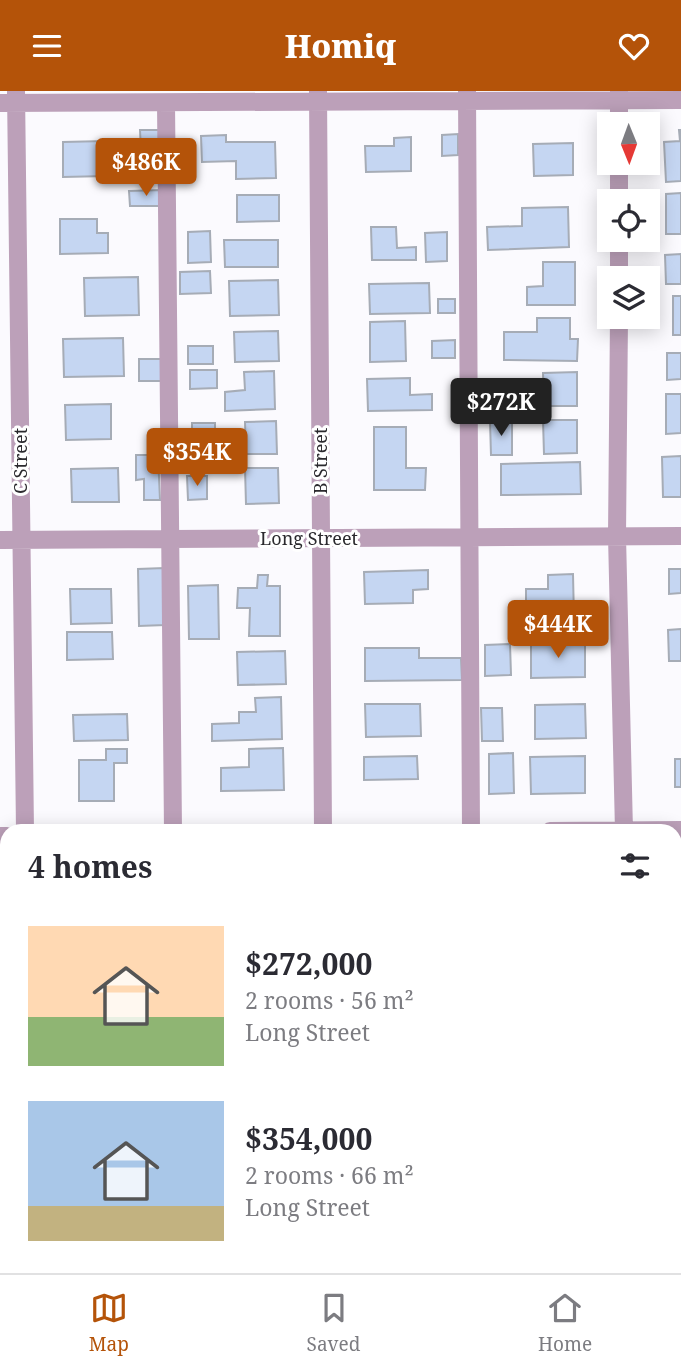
<!DOCTYPE html>
<html lang="en">
<head>
<meta charset="utf-8">
<style>
  :root { --surface:#fff; --page:#f2f2f3; --text:#2b2b33; --muted:#7c7c81; --line:#e1e1e2; --accent:#b45309 }
  body { margin:0; font-family:"Noto Serif",serif; background:var(--page); color:var(--text); height:100vh; display:flex; flex-direction:column; font-size:26px; white-space:nowrap }
  * { box-sizing:border-box; margin:0 }
  p { font-size:23px; color:var(--muted) }
  .icon { flex:none; width:38px; height:38px; fill:none; stroke:currentColor; stroke-width:2; stroke-linecap:round; stroke-linejoin:round }
  .map { position:relative; flex:1; overflow:hidden }
  .drawer { position:absolute; left:0px; top:733px; width:682px; height:450px; display:flex; flex-direction:column; background:var(--surface); border-radius:21px 21px 0 0; box-shadow:0 4px 18px #0003 }
  .drawer>* { flex:none }
  .needle { width:46px; rotate:179deg }
  .tools { position:absolute; left:597px; top:21px; display:grid; gap:14px }
  .tools a { display:grid; place-items:center; width:63px; height:63px; border-radius:0px; background:var(--surface); box-shadow:0 4px 18px #0003; font-size:35px }
  .price { position:absolute; translate:-50% -60px; padding:0 16px; border-radius:7px; background:var(--accent); color:#fff; font-size:23px; line-height:46px; filter:drop-shadow(0 2px 4px #0008) }
  .price::after { content:''; position:absolute; left:50%; top:42px; width:21px; height:16px; margin-left:-10px; background:inherit; clip-path:polygon(0 0,100% 0,50% 100%) }
  .price.on { background:#222; color:#fff }
  ul { padding:0; list-style:none }
  li { display:flex; align-items:center; gap:21px; height:175px; padding:0 28px }
  li span { display:grid; place-items:center; flex:none; width:196px; height:140px; border-radius:0px; color:#555 }
  li>.icon { margin-inline-start:auto }
  span .icon { width:84px; height:84px; fill:#fffc; stroke-width:1 }
  li b { font-size:30px }
  h2 { display:flex; justify-content:space-between; align-items:center; height:84px; padding:0 28px; font-size:30px }
  header { display:flex; justify-content:space-between; align-items:center; height:91px; padding:0 28px; background:var(--accent); color:#fff; font-size:32px; font-weight:800 }
  .dock { display:flex; justify-content:space-around; align-items:center; height:98px; border-top:2px solid var(--line); background:var(--surface); font-size:19px; color:var(--muted) }
  .dock a { display:grid; justify-items:center; gap:4px }
  .dock .on { color:var(--accent) }
  .map>svg:first-child { display:block }
</style>
</head>
<body>
<header><svg class="icon" aria-label="menu" viewBox="0 0 24 24"><path d="M4 6h16M4 12h16M4 18h16"/></svg>Homiq<svg class="icon" aria-label="heart" viewBox="0 0 24 24"><path d="M12 20l-8-8c-3-5 5-10 8-4 3-6 11-1 8 4z"/></svg></header>
<div class="map">
<svg width="681" height="1182" viewBox="0 0 681 1182">
  <rect width="100%" height="100%" fill="#fbfafe"/>
  <path fill="#c5d6f2" stroke="#a6acb6" stroke-width="2" d="M140 39H161V59L141 60Z
    M679 39H681V90L666 91 664 51 680 50Z
    M458 43V64L442 65V44Z
    M226 44V51H275L276 87 236 88V70L202 71 201 45Z
    M411 46V80L366 81 365 55H394V47Z
    M105 50 106 85 63 86V51Z
    M573 52V84L534 85 533 53Z
    M162 99V115H130L129 100Z
    M681 102V143H666V103Z
    M237 104H279V130L237 131Z
    M568 116 569 156 488 159 487 136 522 135V117Z
    M60 128H97V142H108V162L60 163Z
    M371 136H396L397 157 416 156V169H372Z
    M210 140 211 171 188 172V141Z
    M447 141V170L426 171 425 142Z
    M224 149H278V176H225Z
    M681 163V193H666L665 164Z
    M543 171H575V214H527V196L543 195Z
    M210 180 211 202 180 203V181Z
    M138 186 139 224 85 225 84 187Z
    M278 189 279 224 230 225 229 190Z
    M429 192 430 222 370 223 369 193Z
    M673 205H681V244H673Z
    M438 208H455V222H438Z
    M537 227H570V248H578L577 270 504 269V241H537Z
    M405 230 406 270 370 271V231Z
    M278 240 279 270 235 271 234 241Z
    M123 247 124 285 64 286 63 248Z
    M455 249V267H432V250Z
    M188 255H213V273H188Z
    M667 262H681V288L667 289Z
    M139 268H165V290H139Z
    M190 279H217V297L190 298Z
    M274 280 275 318 225 320V301L245 299 244 281Z
    M577 281V315H544L543 282Z
    M410 287V304L432 303V319L368 320 367 288Z
    M491 295H512V315H491Z
    M666 303H681V342L666 343Z
    M111 313V348L66 349 65 314Z
    M543 329H577V362L544 363Z
    M276 330 277 363H246L245 331Z
    M490 330H512V364H491Z
    M192 332H215V351L192 352Z
    M374 336H406V377H426L425 399H374Z
    M136 364H158L160 409H144V388L136 389Z
    M681 365V406H663L662 366Z
    M580 371 581 403 501 404V373Z
    M118 377 119 411H72L71 378Z
    M245 377H278L279 412 246 413Z
    M187 385H207V408L188 409Z
    M164 477 165 534 139 535 138 478Z
    M669 478H681V502L669 503Z
    M428 479V498L413 499V512L365 513 364 481Z
    M573 483 574 528 526 529V498H548V484Z
    M258 484H268L267 495H280V545H249L250 517H237L238 497H257Z
    M218 494 219 548H189L188 495Z
    M70 498H111L112 532 71 533Z
    M681 538V570H669L668 539Z
    M67 541H112L113 568 67 569Z
    M585 551V586L531 587V552Z
    M510 553 511 584 485 585V554Z
    M365 557H419V567H461L462 589 365 590Z
    M285 560 286 593 238 594 237 561Z
    M281 606 282 648 212 650V633L239 632V621H256L255 607Z
    M365 613H420L421 645 366 646Z
    M585 613 586 647 535 648V614Z
    M481 617H502L503 650H482Z
    M127 623 128 649 74 650 73 624Z
    M283 657 284 699 221 700V677L249 676V658Z
    M106 658H127V672H114V710H79V669H106Z
    M513 662 514 702 489 703V663Z
    M417 665 418 688 364 689V666Z
    M585 665V702L531 703 530 666Z
    M675 668H681V696H675Z
    M676 786H681V822H676Z
    M676 855H681V882H676Z
    M676 889H681V937H676Z
    M676 946H681V990L676 991Z
    M676 1085H681V1115H676Z
    M681 1131V1174H676V1132Z
    M242 1176H294V1181L242 1182Z
    M378 1176H441V1179L379 1181Z"/>
  <g fill="none" stroke-linecap="round" stroke-linejoin="round">
    <path stroke="#bca0b9" stroke-width="18" d="M16 0 25 740
      M318 0 323 740
      M467 0 471 740
      M619 0V33
      M0 12 681 9
      M166 12 173 740
      M619 110V72
      M619 187V149
      M619 226 617 445 624 740
      M0 449 681 445
      M550 740 681 739
      M0 745H7
      M676 1033H681
      M0 1038H7
      M30 1176V1182
      M181 1176V1182
      M330 1176V1182
      M479 1176V1182
      M628 1176 629 1182"/>
  </g>
  <g text-anchor="middle" dominant-baseline="central" stroke-width="6" stroke-linejoin="round" paint-order="stroke">
    <g font-size="18" fill="#2b2a2e" stroke="#fff">
      <text transform="translate(20 370) rotate(-90)">C Street</text>
      <text transform="translate(320 370) rotate(-90)">B Street</text>
      <text x="309" y="447">Long Street</text>
    </g>
  </g>
</svg>
<div class="tools">
<a><svg class="needle" viewBox="-14 -14 28 28"><path d="M0-13l5 13h-10z" fill="#e53935"/><path d="M0 13l5-13h-10z" fill="#7c7c81"/></svg></a>
<a><svg class="icon" aria-label="locate" viewBox="0 0 24 24"><circle cx="12" cy="12" r="6"/><path d="M12 2v4M12 18v4M2 12h4M18 12h4"/></svg></a>
<a><svg class="icon" aria-label="layers" viewBox="0 0 24 24"><path d="M12 4l9 5-9 5-9-5zM3 14l9 5 9-5"/></svg></a>
</div>
<b class="price" style="left:146px;top:107px">$486K</b>
<b class="price on" style="left:501px;top:347px">$272K</b>
<b class="price" style="left:197px;top:397px">$354K</b>
<b class="price" style="left:558px;top:569px">$444K</b>
<section class="drawer">
<h2>4 homes<svg class="icon" aria-label="filters" viewBox="0 0 24 24"><path d="M4 7h16M4 17h16"/><circle cx="9" cy="7" r="2"/><circle cx="15" cy="17" r="2"/></svg></h2>
<ul>
<li><span style="background:linear-gradient(#ffd9b3 65%,#8fb573 0)"><svg class="icon" aria-label="home" viewBox="0 0 24 24"><path d="M3 11l9-7 9 7M6 9v11h12V9"/></svg></span><div><b>$272,000</b><p>2 rooms · 56 m²</p><p>Long Street</p></div></li>
<li><span style="background:linear-gradient(#a9c7e8 75%,#c2b280 0)"><svg class="icon" aria-label="home" viewBox="0 0 24 24"><path d="M3 11l9-7 9 7M6 9v11h12V9"/></svg></span><div><b>$354,000</b><p>2 rooms · 66 m²</p><p>Long Street</p></div></li>
</ul>
</section>
</div>
<nav class="dock">
<a class="on"><svg class="icon" aria-label="map" viewBox="0 0 24 24"><path d="M3 6l6-2 6 2 6-2v14l-6 2-6-2-6 2zM9 4v14M15 6v14"/></svg>Map</a>
<a><svg class="icon" aria-label="saved" viewBox="0 0 24 24"><path d="M7 4h10v16l-5-4-5 4z"/></svg>Saved</a>
<a><svg class="icon" aria-label="home" viewBox="0 0 24 24"><path d="M3 11l9-7 9 7M6 9v11h12V9"/></svg>Home</a>
</nav>
</body>
</html>
